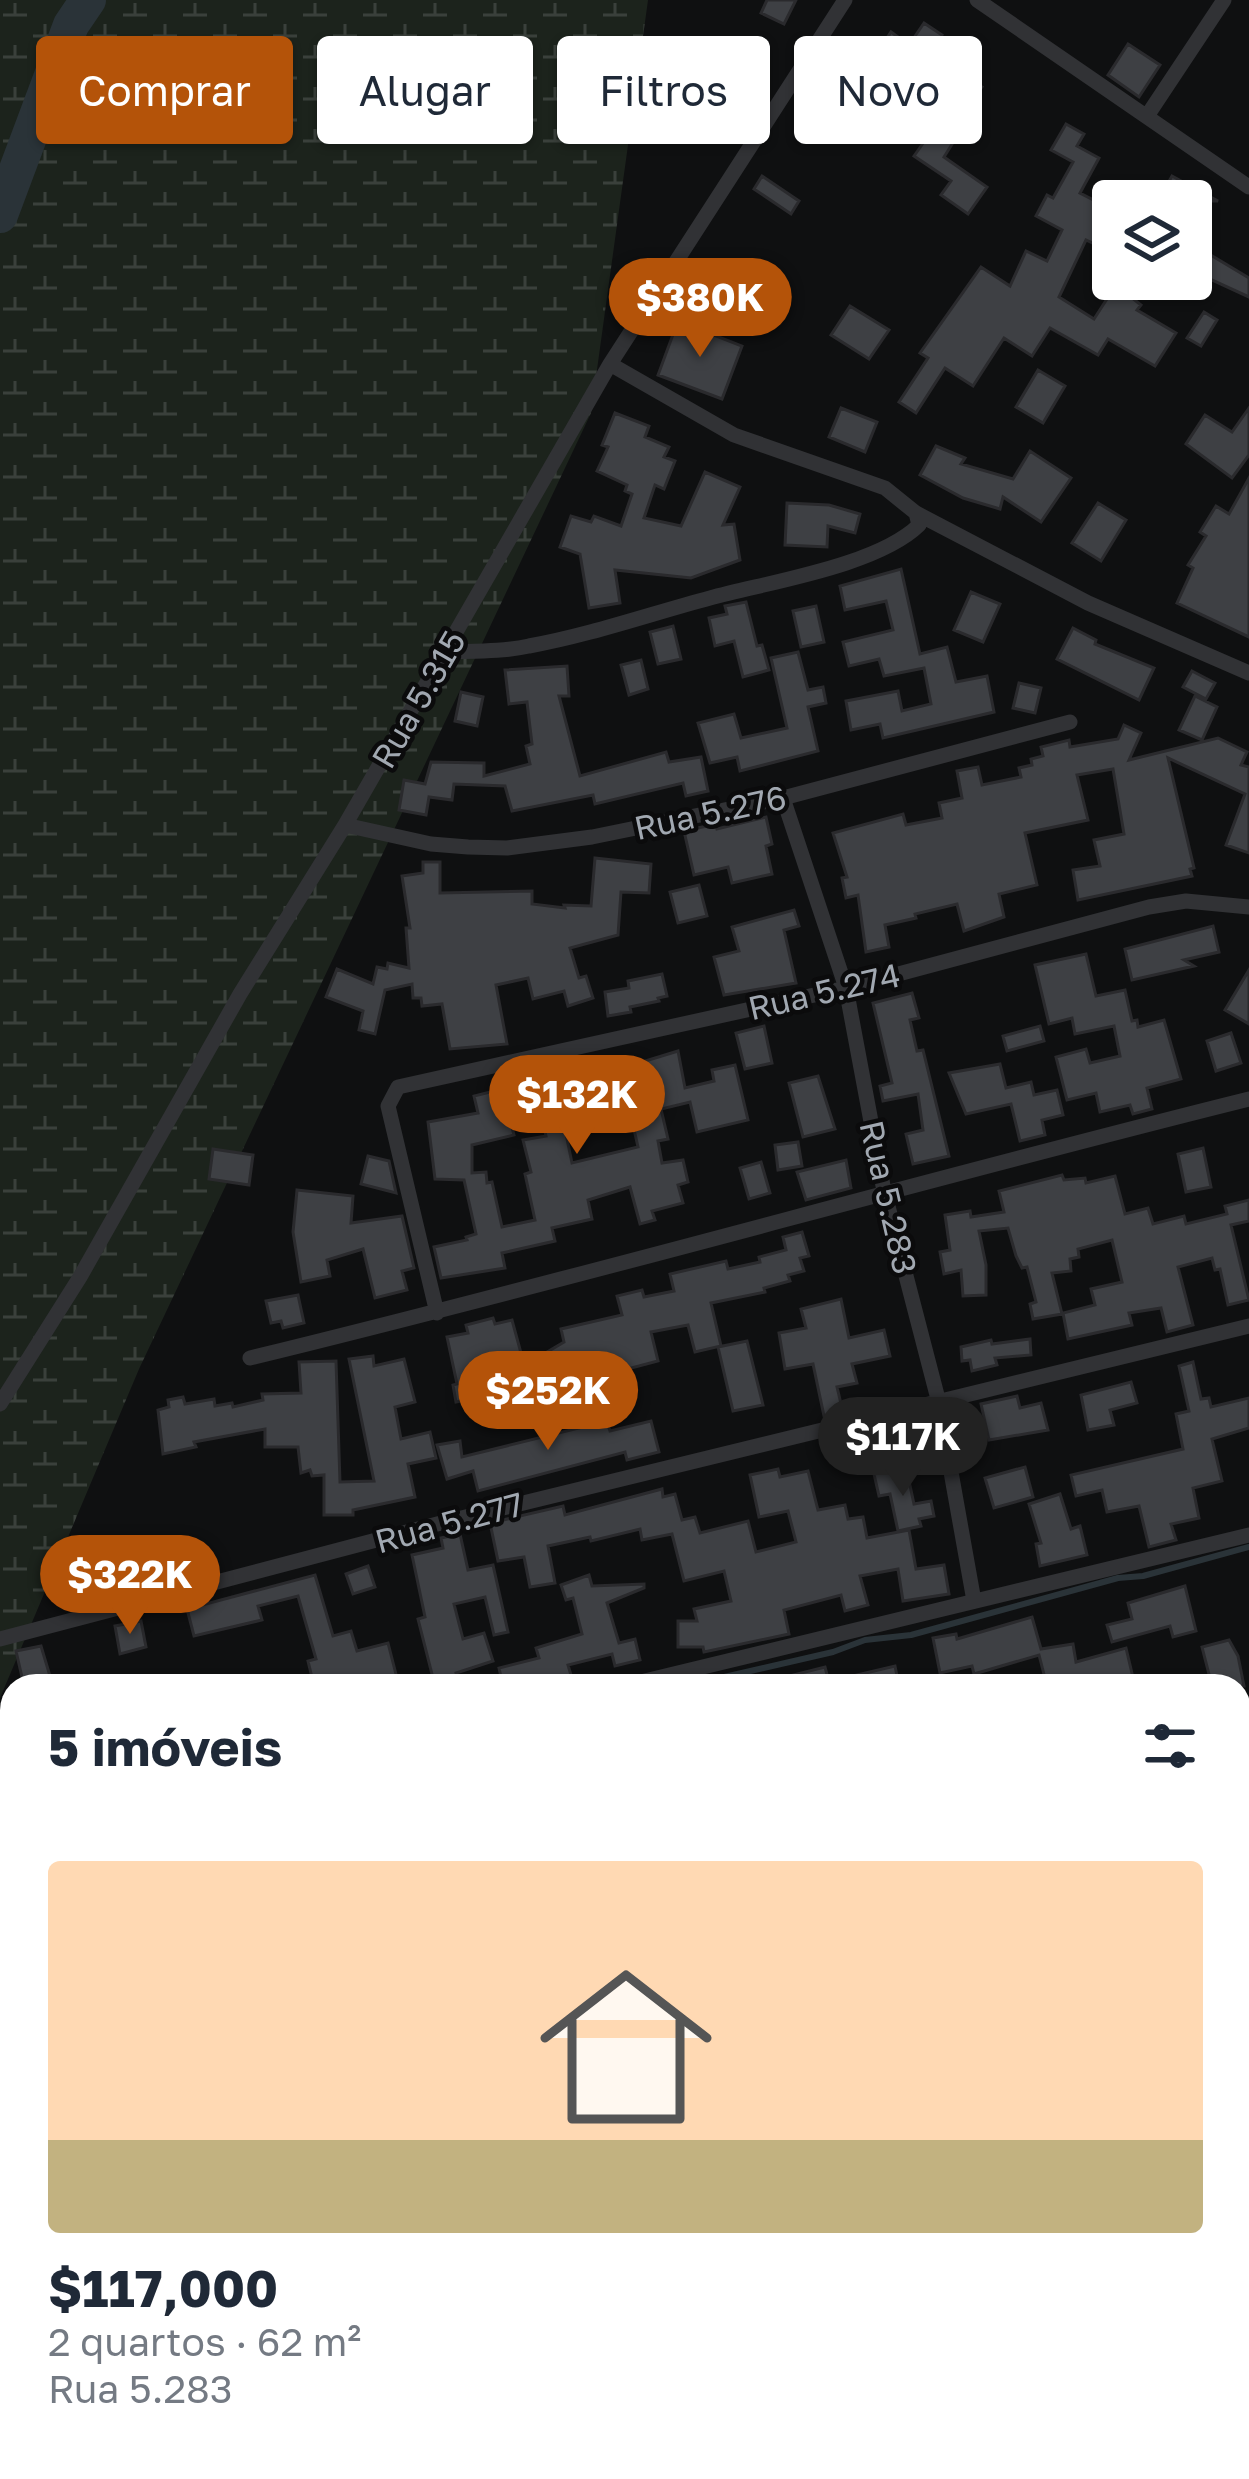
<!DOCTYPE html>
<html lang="pt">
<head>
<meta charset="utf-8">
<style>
  :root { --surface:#fff; --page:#f6f6f7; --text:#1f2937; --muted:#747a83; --accent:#b45309 }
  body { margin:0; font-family:"Golos Text",sans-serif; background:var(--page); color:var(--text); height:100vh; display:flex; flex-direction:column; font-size:45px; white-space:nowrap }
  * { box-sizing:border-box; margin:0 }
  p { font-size:39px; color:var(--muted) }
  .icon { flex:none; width:66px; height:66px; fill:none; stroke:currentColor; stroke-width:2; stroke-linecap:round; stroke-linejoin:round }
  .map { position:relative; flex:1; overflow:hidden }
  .details { position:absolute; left:0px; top:1674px; width:1251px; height:807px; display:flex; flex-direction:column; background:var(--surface); border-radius:36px 36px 0 0; box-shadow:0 3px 9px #0004 }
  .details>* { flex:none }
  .guide { position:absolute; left:36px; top:36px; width:1179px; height:108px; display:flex; gap:24px }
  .tools { position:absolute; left:1092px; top:180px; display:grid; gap:24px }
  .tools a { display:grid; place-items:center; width:120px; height:120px; border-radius:12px; background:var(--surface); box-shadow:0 3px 9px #0004; font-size:60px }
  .price { position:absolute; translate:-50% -102px; padding:0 27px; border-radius:42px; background:var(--accent); color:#fff; font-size:39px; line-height:78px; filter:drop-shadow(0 3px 6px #0008) }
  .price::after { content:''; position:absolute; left:50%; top:72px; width:36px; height:27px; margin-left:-18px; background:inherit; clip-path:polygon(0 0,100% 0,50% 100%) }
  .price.active { background:#222; color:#fff }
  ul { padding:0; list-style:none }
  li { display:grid; align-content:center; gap:24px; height:636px; padding:0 48px }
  li span { display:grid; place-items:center; height:372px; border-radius:12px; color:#555 }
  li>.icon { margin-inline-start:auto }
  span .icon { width:216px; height:216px; fill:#fffc; stroke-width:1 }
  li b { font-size:51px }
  h2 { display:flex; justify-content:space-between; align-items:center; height:144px; padding:0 48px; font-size:51px }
  .pill { padding:0 42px; border-radius:12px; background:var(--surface); box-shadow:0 3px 9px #0004; font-size:42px; line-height:108px }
  .pill.active { background:var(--accent); color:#fff }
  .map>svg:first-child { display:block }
</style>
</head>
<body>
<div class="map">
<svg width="1249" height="2479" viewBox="0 0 1249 2479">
  <defs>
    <pattern id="wetland-marsh" width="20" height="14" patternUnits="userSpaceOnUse" patternTransform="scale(3)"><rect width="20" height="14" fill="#1c231c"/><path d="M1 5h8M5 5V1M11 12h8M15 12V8" fill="none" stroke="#3a403b"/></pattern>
  </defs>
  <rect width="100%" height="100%" fill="#0f1011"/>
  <path fill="url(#wetland-marsh)" d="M0 0H648L591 413 139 1369 0 1698Z
    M12 1731V2469H928L957 2479H0V1734Z"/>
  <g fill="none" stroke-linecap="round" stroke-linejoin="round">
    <path stroke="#2a3338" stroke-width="6" d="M685 1686 833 1652 865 1640 911 1635 1118 1578 1143 1576 1249 1547
      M1239 1841 1249 1844
      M1239 1901 1249 1905
      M1239 2045 1242 2046
      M1239 2121 1249 2127
      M335 2469 353 2479
      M407 2469 425 2479
      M553 2469 572 2474
      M602 2469 609 2474 619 2469
      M802 2469 810 2472 864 2470 884 2479
      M997 2469 1028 2479"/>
    <path stroke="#2a3338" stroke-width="36" d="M0 215 71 25 88 0"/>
  </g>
  <path fill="#3e4044" stroke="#2a2a2d" stroke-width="3" d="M767 0H796L784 24 761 13Z
    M924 23 942 35 931 54 982 87 971 103 976 106 944 157 987 187 968 214 941 195 951 181 914 156 926 139 866 103 883 79 867 68 891 32 909 45Z
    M1128 44 1160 65 1139 97 1108 75Z
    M1066 124 1084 134 1077 146 1099 158 1080 193 1113 210V228L1103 248 1086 240 1059 297 1094 319 1116 285 1141 305 1137 310 1176 333 1155 366 1108 339 1098 355 1050 328 1032 356 1004 338 973 386 945 368 916 413 899 402 928 358 920 353 981 267 1010 286 1026 251 1047 261 1062 230 1036 216 1047 195 1053 198 1073 162 1051 150Z
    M762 176 799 201 791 214 754 189Z
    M1172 176 1218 201H1158Z
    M1209 254 1249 278V297L1197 273Z
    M850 306 889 330 869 359 831 335Z
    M1204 312 1217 320 1201 346 1187 338Z
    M678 321 742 346 722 399 658 375Z
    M1038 370 1065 386 1043 423 1016 407Z
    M841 408 877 422 865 452 829 437Z
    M1249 408V455L1232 478 1186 444 1205 415 1232 432Z
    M615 413 649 426 645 437 669 447 664 457 675 461 664 489 655 485 644 518 681 526 705 472 740 487 723 525 734 524 740 560 691 578 615 570 620 603 589 608 580 554 560 547 571 516 591 522 594 516 621 526 632 494 625 491 627 485 597 471 608 447 602 445Z
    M936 446 965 458 961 464 1013 479 1030 451 1071 478 1041 522 1003 497 1000 509 963 498 920 475Z
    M1249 478V637L1177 603 1193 568 1188 565 1206 536 1200 532 1216 506 1229 514Z
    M787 503 829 505 860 514 855 533 828 526 827 547 785 545Z
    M1098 503 1126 520 1101 561 1072 543Z
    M901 569 920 654 947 647 956 682 987 676 994 712 883 738 880 724 851 730 846 701 898 691 902 711 931 704 924 668 884 676 879 659 849 666 843 642 893 630 886 601 845 610 840 586Z
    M971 592 1000 604 983 642 954 630Z
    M746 602 757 646 762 645 769 670 743 677 734 641 715 646 709 618 727 614 725 606Z
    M816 606 824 642 801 647 793 611Z
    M673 626 681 659 658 664 650 632Z
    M1073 628 1096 640 1095 644 1154 668 1139 700 1057 659Z
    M798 652 808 690 823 687 826 703 808 707 818 751 740 771 737 757 710 763 698 723 734 714 741 738 787 728 771 658Z
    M641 660 648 689 629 695 621 665Z
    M567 666 569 696H559L580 776 666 752 669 762 701 757 708 791 686 796 683 783 595 804 593 795 512 811 505 786 454 784 452 800 429 797 426 815 399 810 404 780 425 784 431 762 484 763V776L530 764 526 746 532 744 527 702 509 704 505 670Z
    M1192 671 1215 683 1206 699 1183 687Z
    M1019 683 1041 688 1035 713 1013 708Z
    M461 692 483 697 477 726 455 721Z
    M1195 696 1217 707 1202 740 1179 730Z
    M1124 725 1141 733 1129 760 1218 738 1247 752 1241 765 1249 767V853L1226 845 1245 794 1168 758 1194 868 1190 869 1192 876 1078 900 1073 870 1100 866 1094 840 1124 834 1113 769 1077 775 1088 820 1025 833 1037 885 999 894 1004 917 964 931 957 904 915 914 916 918 885 925 889 947 866 952 858 895 846 898 842 878 847 877 833 833 903 814 906 825 942 818 939 803 962 798 957 771 978 767 982 785 1021 777 1019 768 1032 765 1031 759 1043 756 1041 747 1069 740 1070 747 1118 739Z
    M766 817 772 844 766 846 772 874 732 883 728 867 694 875 684 831 716 824 717 829Z
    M595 858 651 864 649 893 621 892 618 935 570 948 579 978 586 976 593 998 568 1006 564 991 533 999 528 978 496 985 507 1044 450 1049 442 1004 422 1006 421 998H413L412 984 385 990 375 1034 359 1030 363 1011 326 997 337 969 373 984 377 967 387 969 388 963 409 968 406 928H410L402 876 423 873V862H440V893L532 891V904L565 908 564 905 591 906Z
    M699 885 707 916 678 923 670 892Z
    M794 910 799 926 784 930 796 983 724 995 714 957 739 951 732 927Z
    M1213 926 1219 952 1184 960 1194 966 1132 980 1125 949Z
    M1086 954 1096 996 1125 990 1132 1021 1137 1020 1138 1027 1164 1020 1181 1079 1147 1088 1152 1109 1133 1114 1130 1105 1100 1112 1096 1093 1067 1100 1056 1057 1086 1049 1090 1063 1120 1056 1114 1026 1075 1034 1072 1018 1049 1024 1035 965Z
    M1249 970V1024L1225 1010Z
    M662 974 667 996 658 998 659 1001 630 1007 631 1012 608 1016 605 992 629 988 628 981Z
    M912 993 919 1018 910 1020 917 1051 923 1050 949 1156 913 1164 906 1134 923 1130 918 1094 883 1101 880 1086 892 1083 873 1003Z
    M764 1026 772 1063 745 1069 736 1033Z
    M1040 1026 1044 1041 1007 1051 1003 1036Z
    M1231 1033 1241 1063 1216 1071 1207 1041Z
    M678 1051 685 1088 714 1081 712 1070 735 1065 748 1120 697 1132 690 1102 661 1109 668 1139 658 1141 662 1163 683 1160 688 1182 678 1185 683 1203 652 1211 655 1220 640 1224 630 1187 588 1200 592 1219 552 1228 555 1241 502 1253 505 1268 441 1278 434 1247 467 1240 466 1237 476 1234 464 1180 435 1179 428 1122 478 1113 474 1096 502 1089 514 1135 472 1145V1173L486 1172 487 1183 492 1182 502 1227 535 1220 525 1174 531 1172 523 1140 546 1136 541 1114 561 1110 572 1163 638 1147 630 1112 574 1120 568 1081 620 1074 619 1069Z
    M1000 1064 1006 1088 1031 1082 1034 1095 1057 1090 1063 1115 1042 1120 1045 1135 1020 1141 1011 1104 966 1114 949 1073Z
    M818 1076 835 1129 803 1137 789 1083Z
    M798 1142 802 1166 778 1170 775 1145Z
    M1203 1148 1211 1187 1186 1192 1178 1154Z
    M213 1149 253 1155 249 1185 209 1179Z
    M368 1156 389 1161 396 1193 361 1184Z
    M846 1160 851 1188 806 1200 797 1172Z
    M761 1162 770 1193 749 1199 740 1168Z
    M1062 1175 1064 1180 1085 1178 1086 1183 1115 1176 1125 1214 1148 1208 1153 1224 1184 1216 1186 1224 1227 1214 1225 1206 1249 1200V1221L1231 1225 1249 1300 1228 1305 1220 1269 1215 1270 1212 1258 1178 1267 1193 1325 1167 1332 1161 1308 1129 1313 1132 1325 1068 1339 1063 1313 1095 1305 1091 1289 1122 1282 1112 1240 1078 1249 1079 1257 1070 1259 1071 1271 1052 1273 1062 1314 1033 1319 1030 1304 1036 1302 1027 1267 1022 1268 1016 1256 1008 1228 979 1231 986 1265V1295L963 1296 961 1270 944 1274 940 1252 950 1250 945 1215 970 1211 971 1217 1004 1212 999 1191Z
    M297 1190 353 1196 351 1223 402 1216 414 1268 402 1271 407 1290 375 1298 363 1249 327 1260 330 1276 301 1282 293 1232Z
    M802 1232 809 1256 800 1258 804 1271 788 1275 790 1281 764 1288 765 1292 711 1303 721 1346 695 1352 688 1325 651 1332 658 1361 575 1383 568 1359 546 1372 537 1358 564 1342 561 1329 622 1315 617 1296 642 1290 644 1297 674 1291 670 1274 726 1261 728 1269 760 1262 759 1257 786 1250 783 1237Z
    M298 1295 304 1323 283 1328 281 1321 271 1323 266 1301Z
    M841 1299 849 1338 884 1330 890 1356 852 1364 857 1383 837 1387 843 1412 824 1416 813 1364 785 1369 779 1333 806 1328 801 1309Z
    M493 1318 495 1324 512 1320 521 1353 495 1359 503 1393 456 1402 453 1385 457 1384 447 1337 468 1333 466 1325Z
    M1030 1339 1031 1355 995 1358 997 1365 972 1371 970 1360 962 1361 961 1347 991 1340 992 1344Z
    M747 1341 763 1405 733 1411 718 1347Z
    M373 1356 374 1366 404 1359 415 1402 395 1407 401 1439 430 1432 436 1458 408 1464 415 1497 353 1510V1515H324V1475L312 1476 310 1470 301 1473 298 1447H265V1429L194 1442 196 1447 163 1454 158 1410 169 1407 168 1400 183 1397 185 1404 214 1399 215 1406 232 1403 233 1407 263 1400 262 1394 301 1393 299 1362 336 1361 340 1482 374 1481 349 1359Z
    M1193 1362 1201 1399 1209 1398 1211 1407 1249 1398V1428L1212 1439 1222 1481 1193 1488 1199 1518 1171 1524 1176 1540 1149 1547 1139 1506 1107 1512 1102 1490 1076 1496 1071 1475 1183 1449 1176 1414 1189 1411 1179 1366Z
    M1131 1382 1137 1403 1110 1410 1114 1425 1088 1430 1081 1395Z
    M1017 1396 1020 1408 1041 1403 1048 1430 989 1440 981 1404Z
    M607 1421 610 1431 651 1421 659 1452 627 1460 625 1452 478 1491 473 1471 447 1479 437 1445 460 1441 462 1457Z
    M906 1467 914 1504 931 1501 934 1516 919 1519 921 1526 898 1531 890 1494 879 1496 874 1474Z
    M1025 1467 1033 1497 994 1508 985 1478Z
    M778 1469 780 1477 808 1471 818 1510 845 1505 848 1519 863 1517 867 1538 909 1530 916 1569 944 1565 949 1594 903 1601 898 1569 860 1576 868 1605 845 1611 841 1595 784 1610 789 1634 704 1652 703 1647H678V1621H697L694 1609 731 1601 724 1571 684 1581 672 1534 642 1540 640 1529 591 1541 590 1537 548 1546 555 1583 530 1587 524 1557 498 1561 490 1523 563 1506 565 1515 662 1489 663 1497 675 1494 682 1520 695 1517 700 1533 748 1521 756 1552 796 1542 788 1511 759 1517 750 1475Z
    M1060 1494 1071 1529 1080 1526 1087 1555 1040 1566 1036 1544 1041 1543 1029 1504Z
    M460 1534 468 1570 493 1565 508 1632 494 1635 485 1597 454 1604 463 1639 484 1633 493 1661 456 1673 459 1686H435L418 1619 425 1617 412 1555 443 1548 441 1538Z
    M368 1566 375 1587 353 1594 346 1574Z
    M315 1575 333 1636 351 1631 357 1651 388 1643 399 1686H314L308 1661 316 1659 298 1596 258 1606 262 1620 194 1636 187 1609Z
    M589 1575 592 1586 644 1584V1588L607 1603 619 1643 635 1639 640 1660 615 1666 612 1654 568 1665 571 1675 546 1683 503 1686 499 1668 539 1658 536 1648 582 1634 573 1598 566 1600 561 1585Z
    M1185 1586 1196 1631 1173 1637 1170 1626 1112 1642 1107 1625 1132 1619 1128 1603Z
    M1032 1617 1041 1649 1073 1644 1076 1662 1126 1648 1135 1686H1047L1039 1655 974 1674 972 1666 940 1673 933 1638 956 1634 957 1639Z
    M141 1621 146 1647 120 1654 115 1626Z
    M1229 1640 1238 1656 1244 1686H1212L1202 1647Z
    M41 1646 53 1686H24L16 1651Z
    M895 1666 899 1686H837L836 1680Z
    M825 1667 830 1686H774L773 1680Z"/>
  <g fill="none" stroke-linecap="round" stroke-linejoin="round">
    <path stroke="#37393c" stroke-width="3" stroke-dasharray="6 9" stroke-linecap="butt" d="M1239 1905 1249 1909
      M1239 2011 1249 2015
      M904 2469 930 2479
      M1008 2470V2469"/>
    <path stroke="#313235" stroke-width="15" d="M977 0 1249 187
      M1147 116 1224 0
      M610 364 734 435 885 488 916 513 1088 603 1249 673
      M446 652C474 651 502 652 529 646 590 635 650 614 710 598 768 582 877 566 919 525L916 513
      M783 798 846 988 884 1191 938 1399 974 1601
      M345 825 431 844 468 847 507 848 592 837 783 798 1070 722
      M437 1313 388 1106 398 1087 846 988 1149 907 1186 901 1249 907
      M250 1358C584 1277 915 1182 1249 1099
      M0 1404 80 1277 240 994 345 825 610 364 845 0
      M0 1639 441 1523 1249 1326
      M624 1686 1249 1535
      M1239 2171 1249 2173
      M1239 2367 1249 2338
      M1205 2479 1208 2469"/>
  </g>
  <g text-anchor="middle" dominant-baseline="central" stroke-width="9" stroke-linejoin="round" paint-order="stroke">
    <g font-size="33" fill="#a1a8b1" stroke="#0b0b0c">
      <text transform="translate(418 699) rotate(-60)">Rua 5.315</text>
      <text transform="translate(710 812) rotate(-12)">Rua 5.276</text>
      <text transform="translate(824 991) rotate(-13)">Rua 5.274</text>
      <text transform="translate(889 1197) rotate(77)">Rua 5.283</text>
      <text transform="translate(449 1522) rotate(-15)">Rua 5.277</text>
    </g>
  </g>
</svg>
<div class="tools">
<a><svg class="icon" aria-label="layers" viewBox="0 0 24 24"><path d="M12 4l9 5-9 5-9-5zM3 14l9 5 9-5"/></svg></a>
</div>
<b class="price" style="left:700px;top:360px">$380K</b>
<b class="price" style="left:577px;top:1157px">$132K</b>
<b class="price" style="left:548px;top:1453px">$252K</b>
<b class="price active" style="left:903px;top:1499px">$117K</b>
<b class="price" style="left:130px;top:1637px">$322K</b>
<div class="guide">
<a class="pill active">Comprar</a>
<a class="pill">Alugar</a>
<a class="pill">Filtros</a>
<a class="pill">Novo</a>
</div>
<section class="details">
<h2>5 imóveis<svg class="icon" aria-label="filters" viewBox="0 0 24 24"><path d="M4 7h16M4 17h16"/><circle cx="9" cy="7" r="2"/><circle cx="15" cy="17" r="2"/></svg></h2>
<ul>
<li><span style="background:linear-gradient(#ffd9b3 75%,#c2b280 0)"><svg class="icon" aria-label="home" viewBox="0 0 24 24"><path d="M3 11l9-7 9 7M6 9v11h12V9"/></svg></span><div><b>$117,000</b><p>2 quartos · 62 m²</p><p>Rua 5.283</p></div></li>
</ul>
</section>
</div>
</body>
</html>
